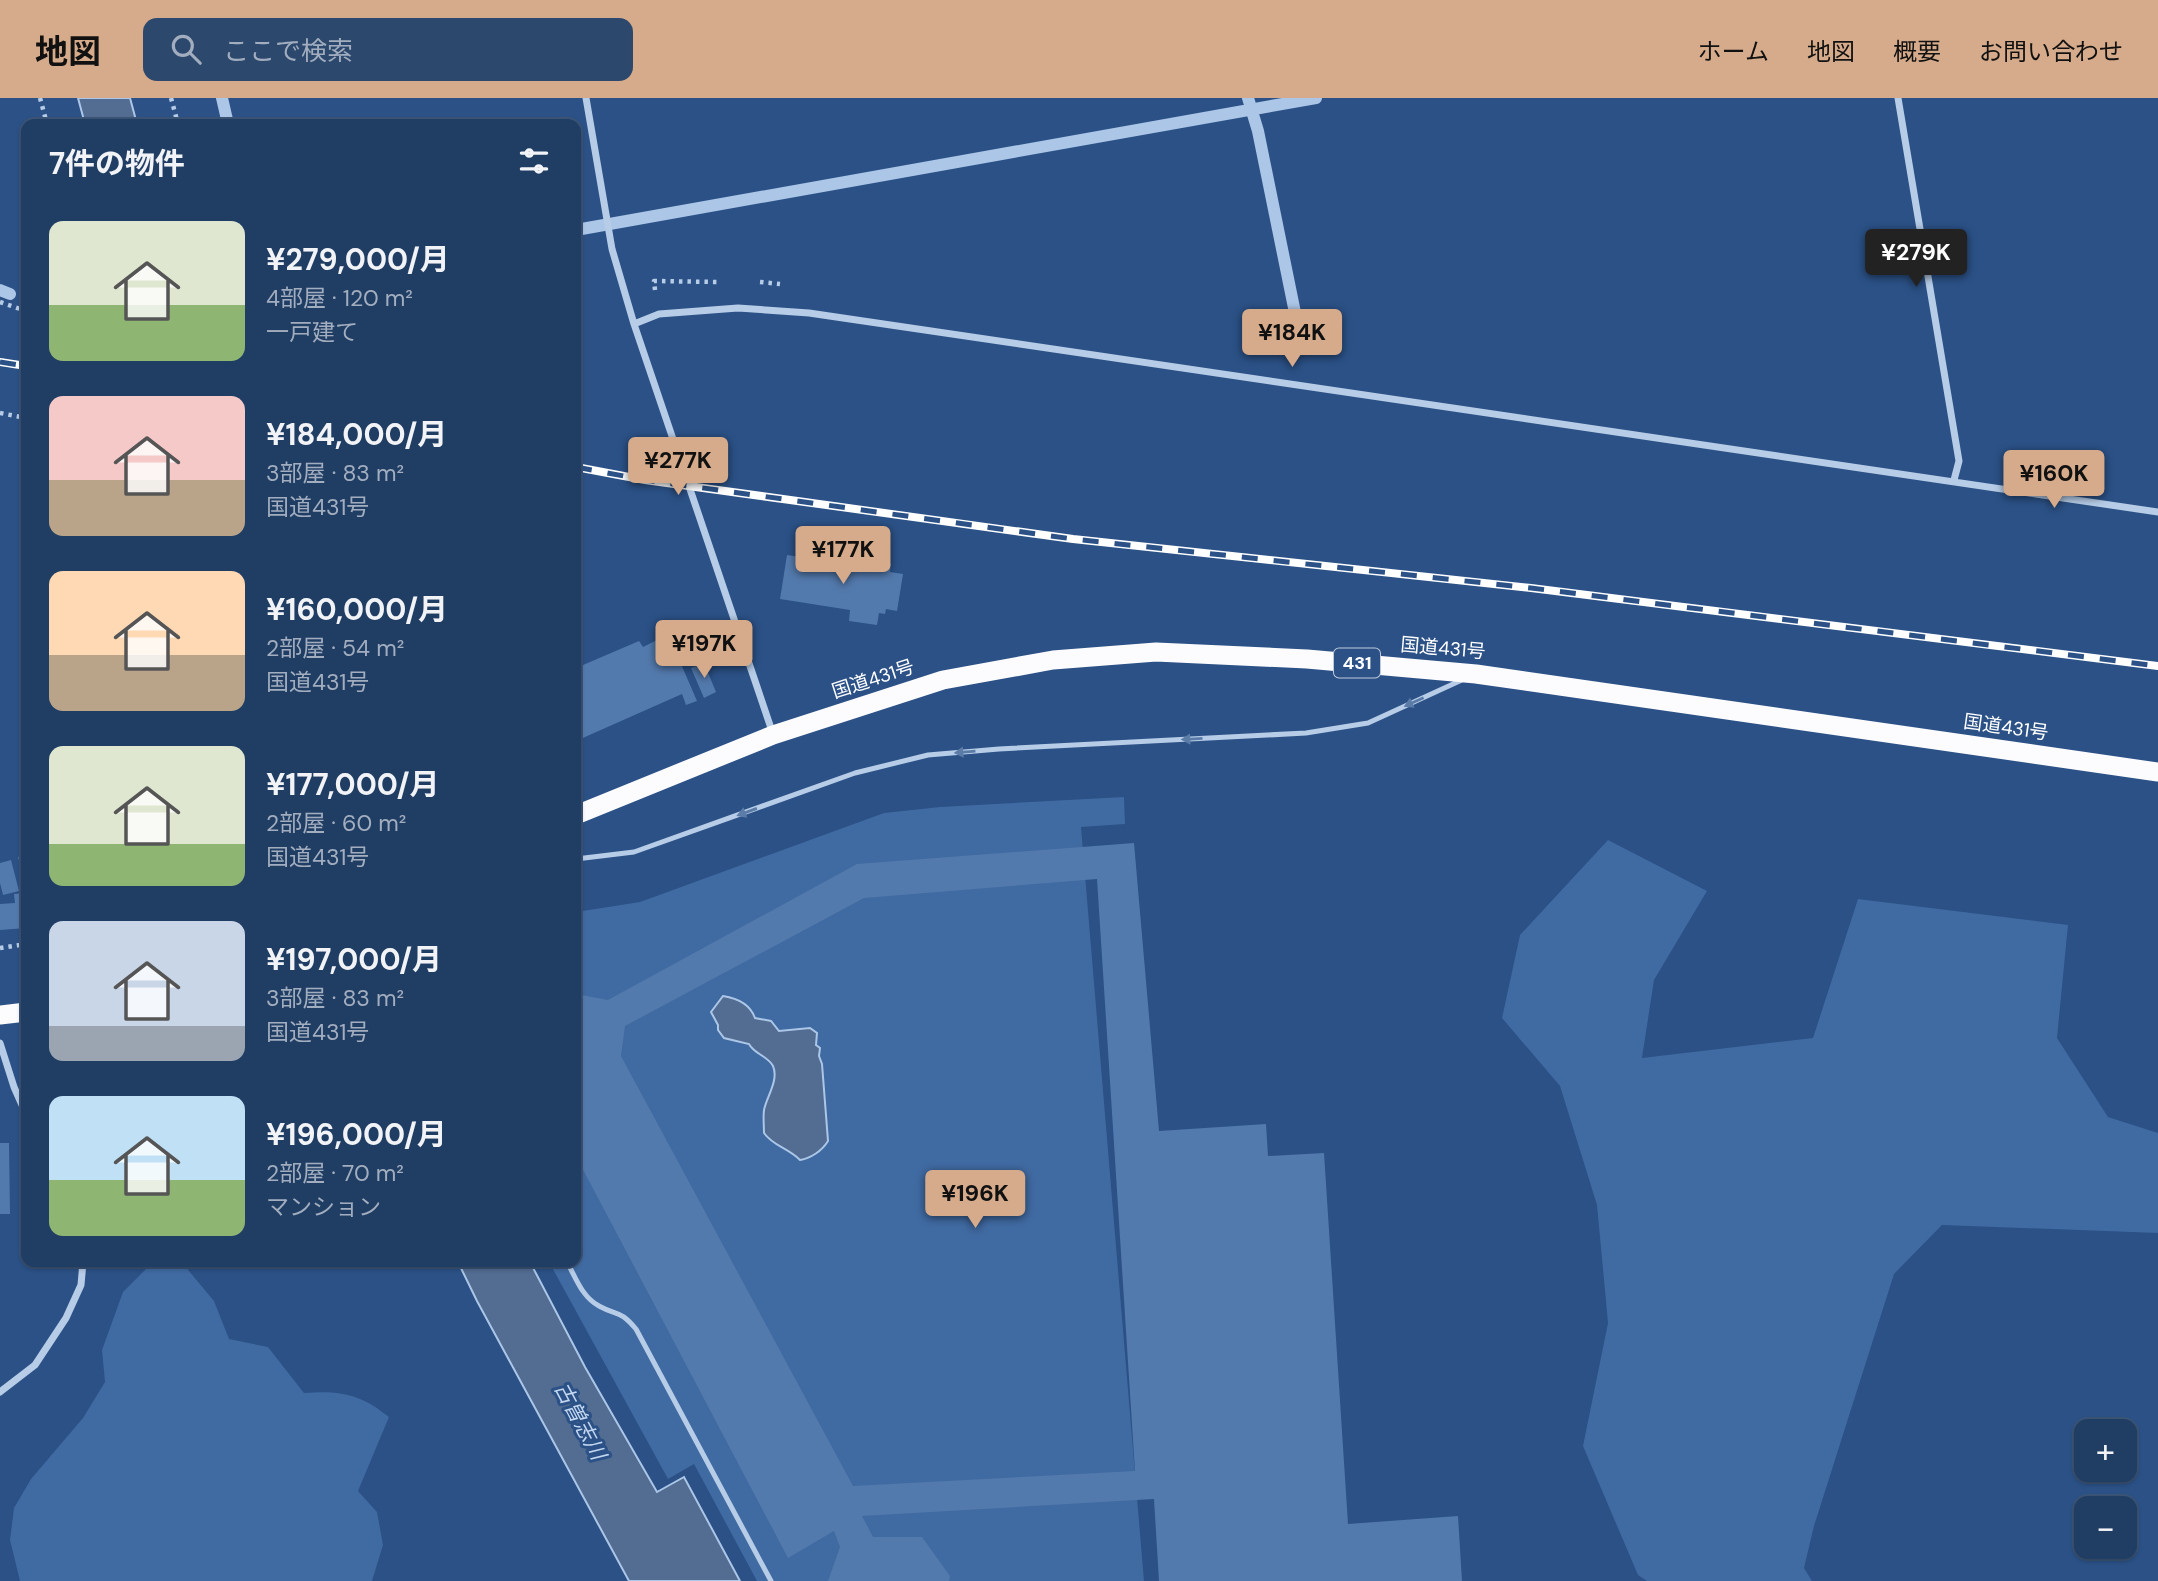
<!DOCTYPE html>
<html lang="ja">
<head>
<meta charset="utf-8">
<style>
  :root { --surface:#203d64; --page:#2d486d; --text:#f1f3f6; --muted:#a2aebf; --line:#3d5678; --accent:#d6ab8b }
  body { margin:0; font-family:"DM Sans","Noto Sans JP",sans-serif; background:var(--page); color:var(--text); height:100vh; display:flex; flex-direction:column; font-size:26px; white-space:nowrap }
  * { box-sizing:border-box; margin:0 }
  p { font-size:23px; color:var(--muted) }
  .icon { flex:none; width:38px; height:38px; fill:none; stroke:currentColor; stroke-width:2; stroke-linecap:round; stroke-linejoin:round }
  .map { position:relative; flex:1; overflow:hidden }
  .panel { position:absolute; left:21px; top:21px; width:560px; height:1148px; display:flex; flex-direction:column; background:var(--surface); border-radius:14px; box-shadow:0 2px 5px #0004,0 0 0 2px var(--line) }
  .panel>* { flex:none }
  .controls { position:absolute; left:2074px; top:1321px; display:grid; gap:14px }
  .controls a { display:grid; place-items:center; width:63px; height:63px; border-radius:14px; background:var(--surface); box-shadow:0 2px 5px #0004,0 0 0 2px var(--line); font-size:35px }
  .price { position:absolute; translate:-50% -60px; padding:0 16px; border-radius:7px; background:var(--accent); color:#111; font-size:23px; line-height:46px; filter:drop-shadow(0 2px 4px #0008) }
  .price::after { content:''; position:absolute; left:50%; top:42px; width:21px; height:16px; margin-left:-10px; background:inherit; clip-path:polygon(0 0,100% 0,50% 100%) }
  .price.on { background:#222; color:#fff }
  ul { padding:0; list-style:none }
  li { display:flex; align-items:center; gap:21px; height:175px; padding:0 28px }
  li span { display:grid; place-items:center; flex:none; width:196px; height:140px; border-radius:14px; color:#555 }
  li>.icon { margin-inline-start:auto }
  span .icon { width:84px; height:84px; fill:#fffc; stroke-width:1 }
  li b { font-size:30px }
  h2 { display:flex; justify-content:space-between; align-items:center; height:84px; padding:0 28px; font-size:30px }
  header { display:flex; align-items:center; gap:42px; box-sizing:border-box; height:98px; padding:0 35px; background:var(--accent); color:#111 }
  header strong { font-size:33px }
  nav { display:flex; gap:38px; margin-inline-start:auto; font-size:24px }
  .search { width:490px; height:63px; background:var(--page); display:flex; align-items:center; gap:18px; box-sizing:border-box; padding:0 24px; border-radius:14px; color:var(--muted); font-size:26px }
  .map>svg:first-child { display:block }
</style>
</head>
<body>
<header>
<strong>地図</strong>
<div class="search"><svg class="icon" aria-label="search" viewBox="0 0 24 24"><circle cx="10" cy="10" r="6"/><path d="M15 15l6 6"/></svg>ここで検索</div>
<nav><a>ホーム</a><a>地図</a><a>概要</a><a>お問い合わせ</a></nav>
</header>
<div class="map">
<svg width="2158" height="1483" viewBox="0 0 2158 1483">
  <rect width="100%" height="100%" fill="#2b5186"/>
  <path fill="#406aa2" d="M1124 699 1125 726 1081 729 1144 1483H757L694 1366 668 1381 549 1164H576V814L640 804 884 715 940 709Z
    M1608 742 1707 793 1654 882 1642 960 1813 940 1858 801 2068 827 2057 940 2108 1019 2158 1035V1135L1942 1127 1894 1176 1814 1428 1804 1470 1812 1483H1647L1638 1477 1583 1348 1608 1225 1597 1107 1560 988 1502 920 1520 837Z
    M150 1167H184L214 1203 229 1241 268 1249 304 1295C340 1292 361 1296 389 1319L358 1393 377 1414 383 1447 372 1483H20L10 1442 14 1410 31 1381 83 1320 105 1284 102 1252 123 1194Z"/>
  <path fill="#526c92" stroke="#abc6e7" stroke-width="2" d="M78 0H130L137 26H85Z
    M723 898C736 900 750 906 755 920L771 923 779 933 810 930 817 935 816 947 820 950 819 958 822 966 828 1043C822 1053 811 1060 800 1062 788 1050 773 1048 764 1035 764 1028 763 1019 764 1012 767 998 779 982 773 968 768 958 754 956 749 946L724 940 718 932V927L711 914Z
    M458 1164H530L585 1269 657 1394 684 1379 740 1483H629L477 1203Z"/>
  <g fill="none" stroke-linecap="round" stroke-linejoin="round">
    <path stroke="#abc6e7" stroke-width="12" d="M222 0 228 26
      M1248 0 1258 33 1302 249
      M576 132 1316 0
      M0 192 10 196"/>
  </g>
  <path fill="#537aad" fill-rule="evenodd" d="M787 457 858 468 859 459 891 466 890 474 903 476 897 513 886 511 885 516 879 515 877 527 849 523 850 512 780 501Z
    M659 541 668 563 678 559 697 603 686 607 682 596 576 643V570L639 543 643 549Z
    M704 565 716 594 704 600 691 570Z
    M1134 745 1159 1033 1266 1026 1268 1058 1324 1055 1348 1426 1458 1418 1462 1483H1159L1154 1401 862 1418 873 1439H922L950 1478 949 1483H828L840 1449 834 1433 788 1460 578 1062 576 1063V896L608 902 857 766ZM1097 781 1135 1373 853 1388 621 958 625 928 864 800Z
    M26 757V787H25L18 759Z
    M11 762 19 793 3 797 0 785V765Z
    M26 795V830L0 832V806L15 805 14 796Z
    M0 1045H9L10 1116H0Z"/>
  <g fill="none" stroke-linecap="round" stroke-linejoin="round">
    <path stroke="#b6cce7" stroke-width="4.5" stroke-dasharray="3.5 5" stroke-linecap="butt" d="M40 0 47 26
      M171 0 178 26
      M760 184 780 186
      M655 192 654 183 720 184
      M0 204 26 213
      M0 315 26 320
      M0 850 26 846"/>
    <path stroke="#b6cce7" stroke-width="5" d="M576 761 634 754 855 675 928 657 999 651 1306 635 1368 625 1464 581
      M567 1164C576 1180 582 1199 599 1208 619 1219 619 1211 636 1231L771 1483"/>
    <path stroke="#b6cce7" stroke-width="7" d="M586 0 612 151 634 226 773 636
      M1898 0 1959 363 1954 382
      M634 226 659 216 738 210 809 215 2158 414
      M0 945 14 989 26 1016
      M0 1294 35 1267 66 1220 81 1187 83 1164"/>
    <path stroke="#fcfcfe" stroke-width="19" d="M576 717 773 637 943 582 1053 562 1156 554 1307 561 1476 576 2158 674
      M0 917 26 914"/>
    <defs>
      <path id="rail" d="M0 264 26 268
        M576 369 645 382 1073 441 1531 490 2158 568"/>
    </defs>
    <use href="#rail" stroke="#fff" stroke-width="8"/>
    <use href="#rail" stroke="#2b5186" stroke-width="5" stroke-dasharray="16" stroke-linecap="butt"/>
  </g>
  <defs><path id="oneway-solid" d="M-6-.8H1V-3.2L6.5 0L1 3.2V.8H-6Z" transform="scale(1.75)"/></defs>
  <g fill="#5c7ca8">
    <use href="#oneway-solid" transform="translate(1414 604) rotate(156)"/>
    <use href="#oneway-solid" transform="translate(1192 641) rotate(177)"/>
    <use href="#oneway-solid" transform="translate(965 654) rotate(175)"/>
    <use href="#oneway-solid" transform="translate(747 714) rotate(160)"/>
  </g>
  <g text-anchor="middle" dominant-baseline="central" stroke-width="6" stroke-linejoin="round" paint-order="stroke">
    <rect fill="#2b5186" stroke="#bfcbdb" stroke-width="2" x="1334" y="550.5" width="46" height="29" rx="5"/>
    <g font-size="18" font-weight="bold" fill="#fff">
      <text x="1357" y="565">431</text>
    </g>
    <g font-size="19" fill="#fff" stroke="#2b5186">
      <text transform="translate(1443 550) rotate(5)">国道431号</text>
      <text transform="translate(873 581) rotate(-18)">国道431号</text>
      <text transform="translate(2006 629) rotate(8)">国道431号</text>
    </g>
    <g font-size="21" font-style="italic" fill="#c2d6ef" stroke="#2b5186">
      <text transform="translate(580 1323) rotate(62)">古曽志川</text>
    </g>
  </g>
</svg>
<div class="controls">
<a>+</a>
<a>−</a>
</div>
<b class="price on" style="left:1916px;top:191px">¥279K</b>
<b class="price" style="left:1292px;top:271px">¥184K</b>
<b class="price" style="left:678px;top:399px">¥277K</b>
<b class="price" style="left:2054px;top:412px">¥160K</b>
<b class="price" style="left:843px;top:488px">¥177K</b>
<b class="price" style="left:704px;top:582px">¥197K</b>
<b class="price" style="left:975px;top:1132px">¥196K</b>
<section class="panel">
<h2>7件の物件<svg class="icon" aria-label="filters" viewBox="0 0 24 24"><path d="M4 7h16M4 17h16"/><circle cx="9" cy="7" r="2"/><circle cx="15" cy="17" r="2"/></svg></h2>
<ul>
<li><span style="background:linear-gradient(#dfe7d0 60%,#8fb573 0)"><svg class="icon" aria-label="home" viewBox="0 0 24 24"><path d="M3 11l9-7 9 7M6 9v11h12V9"/></svg></span><div><b>¥279,000/月</b><p>4部屋 · 120 m²</p><p>一戸建て</p></div></li>
<li><span style="background:linear-gradient(#f6c9c9 60%,#b9a48a 0)"><svg class="icon" aria-label="home" viewBox="0 0 24 24"><path d="M3 11l9-7 9 7M6 9v11h12V9"/></svg></span><div><b>¥184,000/月</b><p>3部屋 · 83 m²</p><p>国道431号</p></div></li>
<li><span style="background:linear-gradient(#ffd9b3 60%,#b9a48a 0)"><svg class="icon" aria-label="home" viewBox="0 0 24 24"><path d="M3 11l9-7 9 7M6 9v11h12V9"/></svg></span><div><b>¥160,000/月</b><p>2部屋 · 54 m²</p><p>国道431号</p></div></li>
<li><span style="background:linear-gradient(#dfe7d0 70%,#8fb573 0)"><svg class="icon" aria-label="home" viewBox="0 0 24 24"><path d="M3 11l9-7 9 7M6 9v11h12V9"/></svg></span><div><b>¥177,000/月</b><p>2部屋 · 60 m²</p><p>国道431号</p></div></li>
<li><span style="background:linear-gradient(#c9d6e8 75%,#9aa5b1 0)"><svg class="icon" aria-label="home" viewBox="0 0 24 24"><path d="M3 11l9-7 9 7M6 9v11h12V9"/></svg></span><div><b>¥197,000/月</b><p>3部屋 · 83 m²</p><p>国道431号</p></div></li>
<li><span style="background:linear-gradient(#bfe0f5 60%,#8fb573 0)"><svg class="icon" aria-label="home" viewBox="0 0 24 24"><path d="M3 11l9-7 9 7M6 9v11h12V9"/></svg></span><div><b>¥196,000/月</b><p>2部屋 · 70 m²</p><p>マンション</p></div></li>
</ul>
</section>
</div>
</body>
</html>
